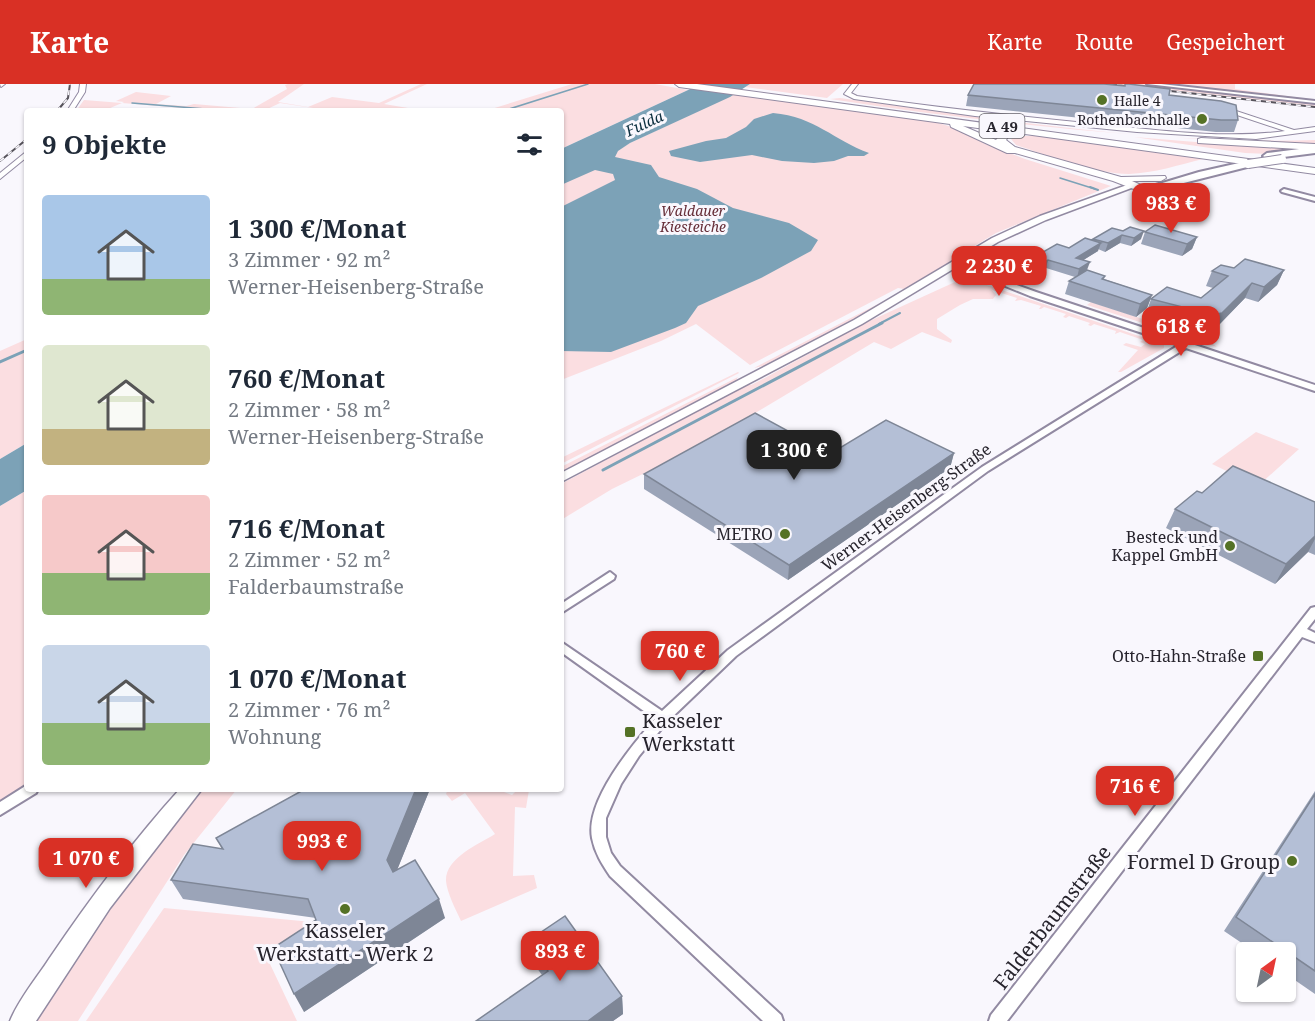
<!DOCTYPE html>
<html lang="de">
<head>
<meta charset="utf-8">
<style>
  :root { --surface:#fff; --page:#f2f2f3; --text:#1f2937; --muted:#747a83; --accent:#d93025 }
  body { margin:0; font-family:"Noto Serif",serif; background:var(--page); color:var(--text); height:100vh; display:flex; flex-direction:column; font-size:22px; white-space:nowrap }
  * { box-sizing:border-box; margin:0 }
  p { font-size:20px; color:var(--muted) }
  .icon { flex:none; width:33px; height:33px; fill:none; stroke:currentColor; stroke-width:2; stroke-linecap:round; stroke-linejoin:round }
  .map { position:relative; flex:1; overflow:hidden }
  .drawer { position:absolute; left:24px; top:24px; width:540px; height:684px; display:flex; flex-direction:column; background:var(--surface); border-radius:6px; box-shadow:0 2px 4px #0004 }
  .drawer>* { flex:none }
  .needle { width:39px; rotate:33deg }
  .controls { position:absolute; left:1236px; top:858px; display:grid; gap:12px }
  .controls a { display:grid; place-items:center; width:60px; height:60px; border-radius:6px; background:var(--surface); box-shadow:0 2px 4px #0004; font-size:30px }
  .price { position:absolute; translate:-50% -51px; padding:0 14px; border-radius:12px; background:var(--accent); color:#fff; font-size:20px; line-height:39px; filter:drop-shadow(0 2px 3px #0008) }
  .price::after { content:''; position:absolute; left:50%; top:36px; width:18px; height:14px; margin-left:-9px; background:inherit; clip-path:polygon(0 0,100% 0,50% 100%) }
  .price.active { background:#222; color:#fff }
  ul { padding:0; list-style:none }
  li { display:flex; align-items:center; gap:18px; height:150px; padding:0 18px }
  li span { display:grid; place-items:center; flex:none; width:168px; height:120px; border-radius:6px; color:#555 }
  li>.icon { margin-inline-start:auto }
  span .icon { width:72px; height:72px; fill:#fffc; stroke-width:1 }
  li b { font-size:26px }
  h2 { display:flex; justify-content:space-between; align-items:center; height:72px; padding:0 18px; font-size:26px }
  header { display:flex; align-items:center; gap:36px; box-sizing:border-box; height:84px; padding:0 30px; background:var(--accent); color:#fff }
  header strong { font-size:28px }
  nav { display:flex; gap:33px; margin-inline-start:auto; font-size:21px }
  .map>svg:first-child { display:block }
</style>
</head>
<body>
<header>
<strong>Karte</strong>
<nav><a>Karte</a><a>Route</a><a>Gespeichert</a></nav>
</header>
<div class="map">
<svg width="1315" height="937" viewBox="0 0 1315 937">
  <rect width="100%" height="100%" fill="#f9f7fd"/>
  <path fill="#fbdee1" d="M288 0H304L278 18 308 23 332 13 379 19 421 0H427L384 20 426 27 392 24 385 27H333L280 19 263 27H219L122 19 103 27H76L84 16 122 19 124 18 116 17 136 8 171 12 156 20 186 22 194 20 252 25 287 5 285 1Z
    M572 0H655L688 6 561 65V27H485Z
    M750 0H843L827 14 745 3Z
    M1115 0H1142L1315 19V22Z
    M1170 0H1235V5L1315 16Z
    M734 10 925 35 962 46 983 59 1025 75 1111 102 996 149 953 175 945 183 904 205 898 204 750 281 696 240 661 257 561 296V99L630 59Z
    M840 14C997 35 1157 61 1315 56V61C1153 55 991 40 830 15Z
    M1020 52H1039L1203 75C1179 81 1154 89 1129 90 1098 90 1046 71 1016 61L1011 55Z
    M1134 53 1257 63 1311 64 1269 70 1245 69Z
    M972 196 1160 259 1164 261V264L1121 288H1118L1138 266 1123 261 1126 259 1141 263 1145 260 1140 258 1143 256 1120 248 1115 250 1116 247 1094 240 1091 242 1088 241 1090 239 1069 232 1066 234 1063 233 1066 230 1044 223 1041 225H1039L1041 222 1021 216 1015 217 1017 214 992 206 996 211 993 215H973L960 221 937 235V245L952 256 951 259 922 248 891 265 874 258 742 337 694 365 612 405 561 436V400L748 300 751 301 761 296 863 240 955 198 963 199Z
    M911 203 900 212 767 281 754 284Z
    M1091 218 1207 256 1217 263 1087 221Z
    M27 255V359L0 375V267Z
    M738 288 739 289 561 380V374Z
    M738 293 735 298 561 389V383Z
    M1256 348 1299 365 1258 402 1212 380Z
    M27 406V702L0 719V422Z
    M202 705H237L184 771 78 937H34L76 870 140 779Z
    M448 705H496L512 711 518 705 529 706 526 724 515 723 513 792 534 791 537 804 461 837C456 826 447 809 446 797 445 774 479 760 495 750L465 709 452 717 446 710Z
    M164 824 312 838 317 851 270 880 297 937H86Z"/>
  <path fill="#7ca2b7" d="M701 0H750L730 13 630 59 618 67 615 73 651 81 659 93 697 105 733 124 789 139 818 156 811 167 761 194 698 222 686 239 675 244 611 268 561 267V123L615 96 613 90 595 86 561 101V65Z
    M773 29C816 33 833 56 869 69L864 72H848L834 77 814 79 782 77 752 71 700 78 671 72 669 67 706 57 726 54 746 43 754 35Z
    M27 359V406L0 422V375Z"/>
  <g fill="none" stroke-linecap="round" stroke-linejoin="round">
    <path stroke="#7ca2b7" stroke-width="1.5" d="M132 19 230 27
      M503 27 588 0
      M1060 94 1095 105"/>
    <path stroke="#7ca2b7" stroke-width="2" d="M1090 103 1098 106
      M879 240 900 229"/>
    <path stroke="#7ca2b7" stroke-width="3" d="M0 278 27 266
      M603 386 882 239"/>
    <defs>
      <path id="minor" d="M1147 0H1161L1315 17V19Z
        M1284 105 1315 113V117L1282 108 1281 107Z
        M963 173 968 174 965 184 973 188 968 182 969 181H973L980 188 1036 208 1315 301V307L1186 264 988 387 736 572 667 638 639 672 621 700 606 734V753L611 769 620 782 781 931 783 937H763L610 792C602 780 595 769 592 754 585 717 632 661 655 635L561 568V558L662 627 728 566 982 383 1179 261 1030 212 983 193 982 195H978L958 185Z
        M610 488 615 492 614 495 561 529V520Z
        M1315 523V535L1307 545 1315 549V558L1302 553 1007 937H989L991 931 1311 524Z
        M27 701V705H38L36 709 0 731V718Z"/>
      <path id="tertiary" d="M80 0H86L85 8 73 27H67L79 8Z
        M852 0H858L851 9 857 12C941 24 1024 33 1107 41 1165 47 1227 55 1285 47L1219 25 1221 22 1294 46 1315 43V47L1256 55 1137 48 975 32 854 15 844 10Z
        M27 67V73L0 95V89Z"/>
      <path id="secondary" d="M1127 101 1134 103 1046 136 998 158 862 240 561 398V389L854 236 992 154 1040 132Z
        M180 705H202L110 824 36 937H10C19 915 36 895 49 875 89 816 132 758 180 705Z"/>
      <path id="primary" d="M1315 63V69L1267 75 1263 72 1267 69Z
        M1248 77 1252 80 1251 82 1144 109 1139 106 1199 88Z"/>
      <path id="motorway" d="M0 0H5L1 3Z
        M675 0H697L1315 84V90L1025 50 1008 53 1006 56 1015 63 1121 93 1165 92 1166 94 1161 97H1132L1148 104V108L1144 109 1113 97 1015 69H1007L951 43 950 40 679 3ZM963 42 1007 48 1002 49 996 56Z
        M1201 54 1315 60V66L1198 59V55Z"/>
    </defs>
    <use href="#minor" stroke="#928aa2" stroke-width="4"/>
    <use href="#tertiary" stroke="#928aa2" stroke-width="2"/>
    <use href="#secondary" stroke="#928aa2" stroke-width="3"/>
    <use href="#primary" stroke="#928aa2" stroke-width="4"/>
    <use href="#motorway" stroke="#928aa2" stroke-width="2"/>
    <use href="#minor" fill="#fff" fill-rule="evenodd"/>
    <use href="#tertiary" fill="#fff" fill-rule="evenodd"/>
    <use href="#secondary" fill="#fff" fill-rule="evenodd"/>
    <use href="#primary" fill="#fff" fill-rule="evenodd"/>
    <use href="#motorway" fill="#fff" fill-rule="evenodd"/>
    <defs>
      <path id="rail" d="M1107 0 1315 23
        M57 27 68 14 70 0
        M0 77 27 55"/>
    </defs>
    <use href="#rail" stroke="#56535b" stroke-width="2"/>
    <use href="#rail" stroke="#f9f7fd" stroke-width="1.5" stroke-dasharray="5" stroke-linecap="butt"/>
    <defs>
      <path id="primary-bridge" d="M1248 80 1282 75"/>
    </defs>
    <use href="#primary-bridge" stroke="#928aa2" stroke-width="10" stroke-linecap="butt"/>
    <use href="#primary-bridge" stroke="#fff" stroke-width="8"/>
  </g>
  <path fill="#9ba4b8" d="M968 11H1169L1238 36 1234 48H1216L966 22Z
    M1112 144 1141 155 1131 162 1120 159 1105 168 1098 165V167L1083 176 1087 187 1105 192 1104 195 1152 211 1147 224 1136 233 1065 210 1069 197 1075 193 1046 184 1031 193 1014 187 1017 179 1038 171 1069 164 1093 156V155Z
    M1145 148 1197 153 1192 165 1182 172 1141 160Z
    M1234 184 1284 186 1277 201 1258 218 1245 214 1215 245 1209 246 1187 238 1184 241 1146 230 1151 215 1201 214 1213 204 1206 202 1212 187Z
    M954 369 950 384 788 496 644 405V390L830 370Z
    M1202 409 1315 418V471L1308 468 1275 500 1166 444 1175 425Z
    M305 705H430L397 786 445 834 304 928 316 836V834L183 815 171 796 222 765 216 754Z
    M1315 707V910L1286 890V868H1255L1224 847Z
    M528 857 622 912 623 930 613 937H476L542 891 531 876Z"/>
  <path fill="#7e8696" d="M1144 147 1141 155 1131 162 1134 154Z
    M1122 151 1120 159 1105 168 1108 159Z
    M1197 153 1192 165 1182 172 1187 160Z
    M1101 159 1098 167 1074 182 1076 174Z
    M1048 176 1046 184 1031 193 1033 185Z
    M1090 178 1087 186 1077 194 1079 185Z
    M1284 186 1277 201 1258 218 1264 203Z
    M1252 199 1245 214 1215 245 1209 246 1216 230Z
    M1152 211 1147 224 1136 233 1140 220Z
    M1193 223 1187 238 1184 241 1190 225Z
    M954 369 950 384 788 496 789 481Z
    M1315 452V455L1308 468 1275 500 1286 480Z
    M416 705H430L393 796 387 776Z
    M439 815 445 834 304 928 294 910Z
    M622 912 623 930 613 937H588Z"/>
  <path fill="#b4bfd6" stroke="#7e8696" stroke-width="1.5" d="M974 0H1104L1125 2V0H1129L1170 5 1169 11 1221 17 1236 21 1238 36H1221L968 11Z
    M1155 141 1197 153 1187 160 1145 148Z
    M1130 143 1144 147 1134 154 1122 151 1108 159 1093 155 1112 144 1123 147Z
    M1085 154 1101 159 1076 174 1090 178 1079 185 1048 176 1033 185 1017 179 1034 169 1038 171 1057 160 1069 164Z
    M1245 175 1284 186 1264 203 1252 199 1222 229 1216 230 1193 223 1190 225 1151 215 1167 203 1201 214 1228 192 1212 187 1221 181 1234 184Z
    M1087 186 1105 192 1102 195 1152 211 1140 220 1069 197Z
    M755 329 830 370 886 336 954 369 789 481 644 390Z
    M1233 382 1315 418V452L1286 480 1175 425 1197 407 1202 409Z
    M305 705H416L387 776 393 788 415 776 439 815 294 910 273 864 316 836 308 815 171 796 193 760 223 765 216 754Z
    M1315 710V887L1236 833Z
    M565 832 622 912 588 937H476L548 887 528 857Z"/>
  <g fill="#557226" stroke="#f9f7fd" stroke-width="2">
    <circle cx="1102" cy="16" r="6"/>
    <circle cx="1202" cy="35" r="6"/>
    <circle cx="785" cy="450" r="6"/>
    <circle cx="1230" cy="462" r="6"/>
    <rect x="1252" y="566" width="12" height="12" rx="3"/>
    <rect x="624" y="642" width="12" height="12" rx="3"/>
    <circle cx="1292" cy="777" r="6"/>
    <circle cx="345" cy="825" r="6"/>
  </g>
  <g text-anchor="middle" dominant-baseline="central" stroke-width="6" stroke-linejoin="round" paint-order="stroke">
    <g font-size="14" fill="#27242d" stroke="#f9f7fd" text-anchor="start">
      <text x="1114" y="16">Halle 4</text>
      <text x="1190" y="35" text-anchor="end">Rothenbachhalle</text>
    </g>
    <g font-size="14" font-style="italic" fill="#672f39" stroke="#f9f7fd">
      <text x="693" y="126">Waldauer<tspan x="693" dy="16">Kiesteiche</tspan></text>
    </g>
    <g font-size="15" font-style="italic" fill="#0c2f3f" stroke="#f9f7fd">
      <text transform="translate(644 39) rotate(-25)">Fulda</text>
    </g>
    <rect fill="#f9f7fd" stroke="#66636b" stroke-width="1.5" x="979.5" y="30" width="45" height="24" rx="4.5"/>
    <g font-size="15" font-weight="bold" fill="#27242d">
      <text x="1002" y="42">A 49</text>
    </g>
    <g font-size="16" fill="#27242d" stroke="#f9f7fd">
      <text transform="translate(906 423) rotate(-36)">Werner-Heisenberg-Straße</text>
    </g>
    <g font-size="16" fill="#27242d" stroke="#f9f7fd" text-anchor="end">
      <text x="773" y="450">METRO</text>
      <text x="1218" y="453">Besteck und<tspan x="1218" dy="18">Kappel GmbH</tspan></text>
      <text x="1246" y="572">Otto-Hahn-Straße</text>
    </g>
    <g font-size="20" fill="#27242d" stroke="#f9f7fd" text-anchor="start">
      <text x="642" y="636">Kasseler<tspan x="642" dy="23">Werkstatt</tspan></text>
      <text x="1280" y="777" text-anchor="end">Formel D Group</text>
      <text x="345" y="846" text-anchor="middle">Kasseler<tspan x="345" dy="23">Werkstatt - Werk 2</tspan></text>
    </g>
    <g font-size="20" fill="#27242d" stroke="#f9f7fd">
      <text transform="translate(1052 833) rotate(-52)">Falderbaumstraße</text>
    </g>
  </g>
</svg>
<div class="controls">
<a><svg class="needle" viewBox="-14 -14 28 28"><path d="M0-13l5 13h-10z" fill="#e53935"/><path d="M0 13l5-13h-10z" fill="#747a83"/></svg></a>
</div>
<b class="price" style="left:1171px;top:150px">983 €</b>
<b class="price" style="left:999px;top:213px">2 230 €</b>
<b class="price" style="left:1181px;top:273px">618 €</b>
<b class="price active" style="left:794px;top:397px">1 300 €</b>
<b class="price" style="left:680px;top:598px">760 €</b>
<b class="price" style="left:1135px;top:733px">716 €</b>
<b class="price" style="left:322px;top:788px">993 €</b>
<b class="price" style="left:86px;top:805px">1 070 €</b>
<b class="price" style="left:560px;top:898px">893 €</b>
<section class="drawer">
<h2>9 Objekte<svg class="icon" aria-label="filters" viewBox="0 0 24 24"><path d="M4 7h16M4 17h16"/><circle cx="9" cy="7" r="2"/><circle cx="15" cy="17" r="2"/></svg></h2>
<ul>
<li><span style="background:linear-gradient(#a9c7e8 70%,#8fb573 0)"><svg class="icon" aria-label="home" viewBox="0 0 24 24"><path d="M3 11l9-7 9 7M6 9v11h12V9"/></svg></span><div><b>1 300 €/Monat</b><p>3 Zimmer · 92 m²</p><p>Werner-Heisenberg-Straße</p></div></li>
<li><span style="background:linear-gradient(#dfe7d0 70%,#c2b280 0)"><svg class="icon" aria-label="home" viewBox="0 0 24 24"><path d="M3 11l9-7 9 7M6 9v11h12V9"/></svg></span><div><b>760 €/Monat</b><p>2 Zimmer · 58 m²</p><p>Werner-Heisenberg-Straße</p></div></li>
<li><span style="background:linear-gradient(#f6c9c9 65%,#8fb573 0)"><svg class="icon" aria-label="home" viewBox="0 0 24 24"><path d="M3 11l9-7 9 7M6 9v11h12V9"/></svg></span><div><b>716 €/Monat</b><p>2 Zimmer · 52 m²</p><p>Falderbaumstraße</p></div></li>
<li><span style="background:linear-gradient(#c9d6e8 65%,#8fb573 0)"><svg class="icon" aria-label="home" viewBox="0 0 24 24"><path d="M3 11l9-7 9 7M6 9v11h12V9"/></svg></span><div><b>1 070 €/Monat</b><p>2 Zimmer · 76 m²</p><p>Wohnung</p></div></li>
</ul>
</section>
</div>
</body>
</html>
